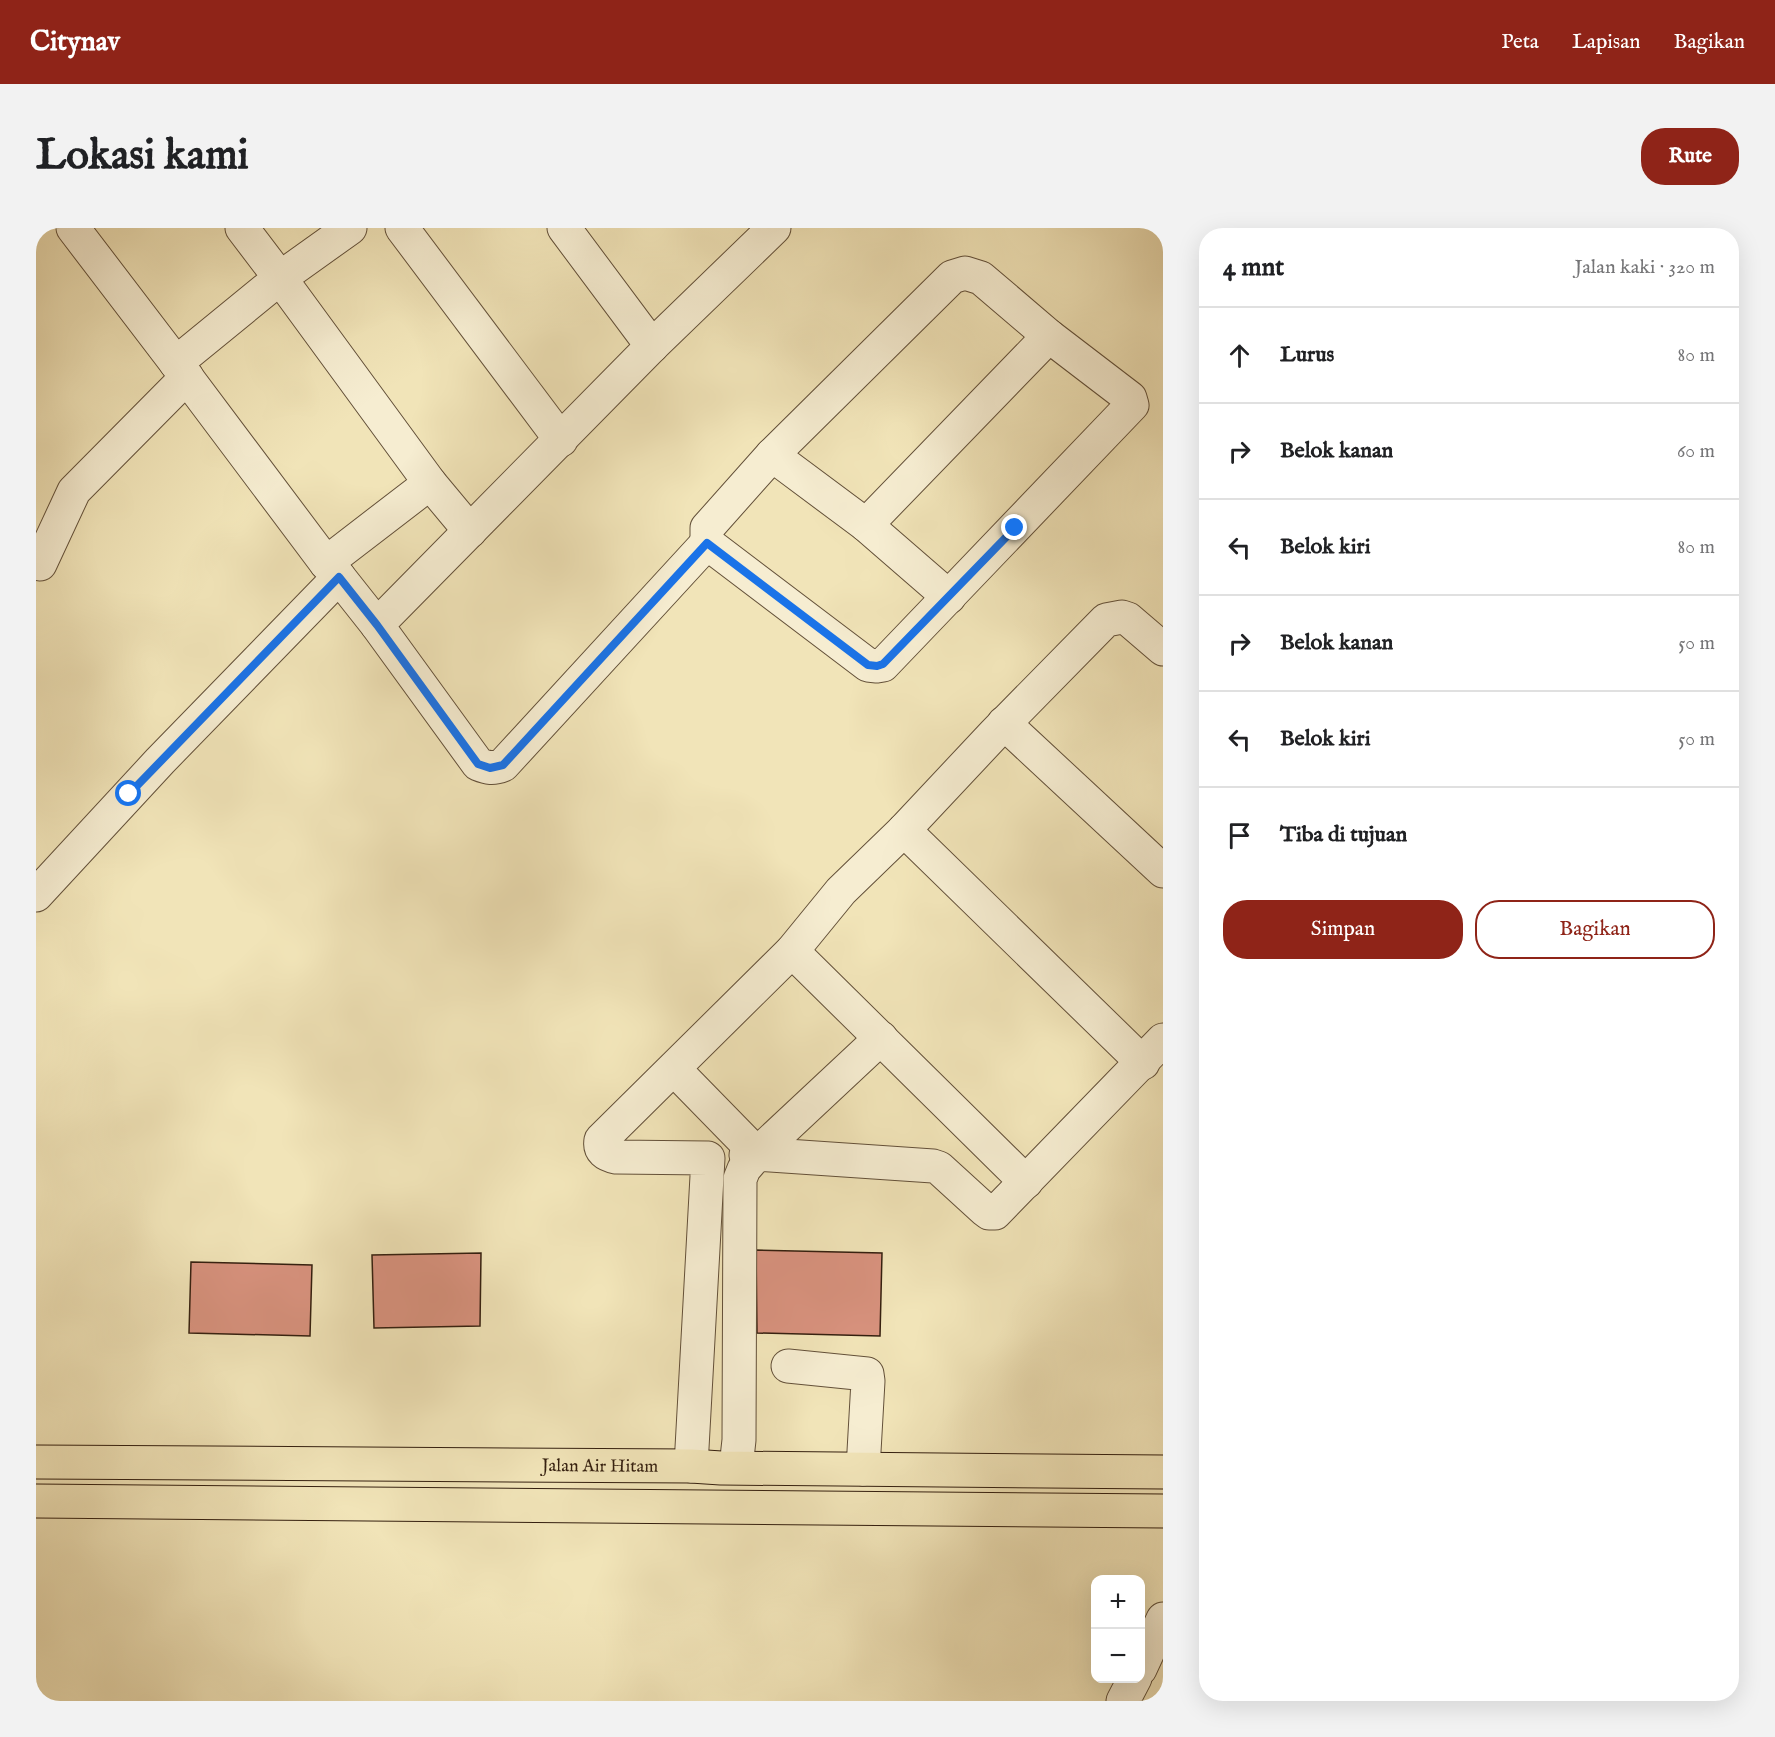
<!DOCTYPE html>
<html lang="id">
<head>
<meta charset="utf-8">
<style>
  body { margin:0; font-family:"IM FELL English",serif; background:#f2f2f2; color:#202124 }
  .controls { position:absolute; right:18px; bottom:18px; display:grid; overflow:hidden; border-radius:12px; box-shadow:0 6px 24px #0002 }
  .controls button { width:54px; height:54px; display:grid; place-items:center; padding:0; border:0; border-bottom:2px solid #e0e0e0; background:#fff; color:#202124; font:30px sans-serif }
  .stop { position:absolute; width:18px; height:18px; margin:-14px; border:4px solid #1a73e8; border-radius:50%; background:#fff }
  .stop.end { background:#1a73e8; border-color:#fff; box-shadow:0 2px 6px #0008 }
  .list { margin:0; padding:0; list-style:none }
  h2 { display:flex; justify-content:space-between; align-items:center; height:78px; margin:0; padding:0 24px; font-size:26px }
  h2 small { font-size:20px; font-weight:400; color:#757577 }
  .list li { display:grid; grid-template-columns:39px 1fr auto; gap:18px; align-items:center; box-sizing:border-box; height:96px; padding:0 24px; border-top:2px solid #e0e0e0 }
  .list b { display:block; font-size:22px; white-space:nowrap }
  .list em { font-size:20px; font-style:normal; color:#757577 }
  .actions { display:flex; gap:12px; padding:18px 24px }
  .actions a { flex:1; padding:14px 0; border:2px solid #8f2418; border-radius:24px; text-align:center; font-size:21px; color:#8f2418 }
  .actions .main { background:#8f2418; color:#fff }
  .icon { flex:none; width:33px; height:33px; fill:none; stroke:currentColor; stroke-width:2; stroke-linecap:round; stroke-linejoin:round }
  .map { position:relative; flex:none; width:1127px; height:1473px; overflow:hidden; border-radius:24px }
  header { display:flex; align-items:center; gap:36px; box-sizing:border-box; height:84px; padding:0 30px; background:#8f2418; color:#fff }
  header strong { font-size:28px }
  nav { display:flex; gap:33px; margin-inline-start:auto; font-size:21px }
  .intro { display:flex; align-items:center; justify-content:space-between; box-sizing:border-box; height:144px; padding:0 36px }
  h1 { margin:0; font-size:42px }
  .button { padding:15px 27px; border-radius:24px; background:#8f2418; color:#fff; font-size:21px; font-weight:700 }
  main { display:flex; gap:36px; padding:0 36px }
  aside { flex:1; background:#fff; border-radius:24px; box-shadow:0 6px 24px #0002 }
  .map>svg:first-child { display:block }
  .building { fill:#d8927e; stroke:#341f0f; stroke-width:1.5 }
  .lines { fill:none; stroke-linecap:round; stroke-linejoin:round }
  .minor-casing { stroke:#635039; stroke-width:35 }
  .highway-casing { stroke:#341f0f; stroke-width:35 }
  .minor { stroke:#f6edd1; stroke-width:33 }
  .highway { stroke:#f1e4b8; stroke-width:33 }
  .route { stroke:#1a73e8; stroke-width:8 }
  .labels { text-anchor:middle; stroke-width:6; stroke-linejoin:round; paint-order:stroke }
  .street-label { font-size:18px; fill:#341f0f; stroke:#f6edd1 }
</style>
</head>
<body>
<header>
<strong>Citynav</strong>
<nav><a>Peta</a><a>Lapisan</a><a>Bagikan</a></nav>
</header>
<div class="intro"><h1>Lokasi kami</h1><a class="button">Rute</a></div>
<main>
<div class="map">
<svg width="1127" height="1473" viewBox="0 0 1127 1473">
  <rect width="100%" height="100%" fill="#f1e4b8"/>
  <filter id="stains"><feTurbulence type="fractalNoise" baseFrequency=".00333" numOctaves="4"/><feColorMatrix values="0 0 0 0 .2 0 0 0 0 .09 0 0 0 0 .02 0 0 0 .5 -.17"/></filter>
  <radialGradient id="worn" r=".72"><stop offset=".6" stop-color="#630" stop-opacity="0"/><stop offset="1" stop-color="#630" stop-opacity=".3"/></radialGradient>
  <g class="building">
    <path d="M720 1022 846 1025 844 1108 721 1105Z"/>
    <path d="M445 1025 444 1098 338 1100 336 1027Z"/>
    <path d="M155 1034 276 1037 274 1108 153 1105Z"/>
  </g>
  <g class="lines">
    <g class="minor-casing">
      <g id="minor">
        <path d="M37 0 140 135"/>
        <path d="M206 0 244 50 140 135 290 335 303 349 341 397"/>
        <path d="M314 0 244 50 394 255 434 303"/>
        <path d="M366 0 525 212"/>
        <path d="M528 0 616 118"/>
        <path d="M929 45 945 50 1013 108 1094 170 1096 177 847 437 841 438 832 437 671 315V300L736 227 916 49Z"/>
        <path d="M736 227 830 297"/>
        <path d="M671 315 467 537C457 541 452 540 442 536L341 397 616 118 738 0"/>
        <path d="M290 335 394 255"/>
        <path d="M4 336 38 263 151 149"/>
        <path d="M913 369 830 297 1013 108"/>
        <path d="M968 495 1127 643"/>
        <path d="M868 602 1107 835"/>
        <path d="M0 667 124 533 303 349"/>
        <path d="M756 723 990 954"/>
        <path d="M638 841 721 926"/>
        <path d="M710 927 721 926 845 810"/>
        <path d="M752 1138 831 1146 832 1153 827 1241"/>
        <path d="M655 1238 672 930 580 929C570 927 563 923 565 912L756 723 805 663 868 602 959 505 1070 392 1086 389 1092 391 1127 421"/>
        <path d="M700 1239 703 1212 704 951 708 941 721 926 897 938 903 940 949 982 953 985H959L1127 812"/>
        <path d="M1104 1441 1127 1391"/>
        <path d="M1087 1473 1099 1450"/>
      </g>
    </g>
    <g class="highway-casing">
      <g id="highway">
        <path id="s1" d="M0 1234 655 1238 685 1240 1127 1244"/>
        <path d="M0 1273 1127 1283"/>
      </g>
    </g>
    <use href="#minor" class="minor"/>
    <use href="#highway" class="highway"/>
  </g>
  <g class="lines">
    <path class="route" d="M93 566 303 349 341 397 442 536 454 540 467 537 671 315 832 437 841 438 847 436 979 300"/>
  </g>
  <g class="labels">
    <g class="street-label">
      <text dy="6" stroke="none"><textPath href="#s1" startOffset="564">Jalan Air Hitam</textPath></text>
    </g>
  </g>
  <rect width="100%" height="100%" filter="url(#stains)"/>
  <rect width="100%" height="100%" fill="url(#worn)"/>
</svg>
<div class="controls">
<button>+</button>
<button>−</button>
</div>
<div class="stop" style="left:93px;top:566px"></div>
<div class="stop end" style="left:979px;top:300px"></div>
</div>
<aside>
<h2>4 mnt<small>Jalan kaki · 320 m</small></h2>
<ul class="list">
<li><svg class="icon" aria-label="ahead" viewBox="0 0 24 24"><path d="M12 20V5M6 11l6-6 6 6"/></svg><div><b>Lurus</b></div><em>80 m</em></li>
<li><svg class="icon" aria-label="right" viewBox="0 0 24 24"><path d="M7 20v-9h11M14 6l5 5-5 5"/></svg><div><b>Belok kanan</b></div><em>60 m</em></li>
<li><svg class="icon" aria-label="left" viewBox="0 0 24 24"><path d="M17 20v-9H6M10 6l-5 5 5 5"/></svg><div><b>Belok kiri</b></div><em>80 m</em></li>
<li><svg class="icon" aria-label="right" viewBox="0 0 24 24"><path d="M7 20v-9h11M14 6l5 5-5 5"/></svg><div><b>Belok kanan</b></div><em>50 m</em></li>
<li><svg class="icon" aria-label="left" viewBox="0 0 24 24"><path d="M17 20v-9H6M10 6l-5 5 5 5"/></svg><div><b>Belok kiri</b></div><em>50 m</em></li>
<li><svg class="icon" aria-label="arrive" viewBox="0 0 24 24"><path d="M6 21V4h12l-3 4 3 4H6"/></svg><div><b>Tiba di tujuan</b></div></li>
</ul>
<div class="actions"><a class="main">Simpan</a><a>Bagikan</a></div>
</aside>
</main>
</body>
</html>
